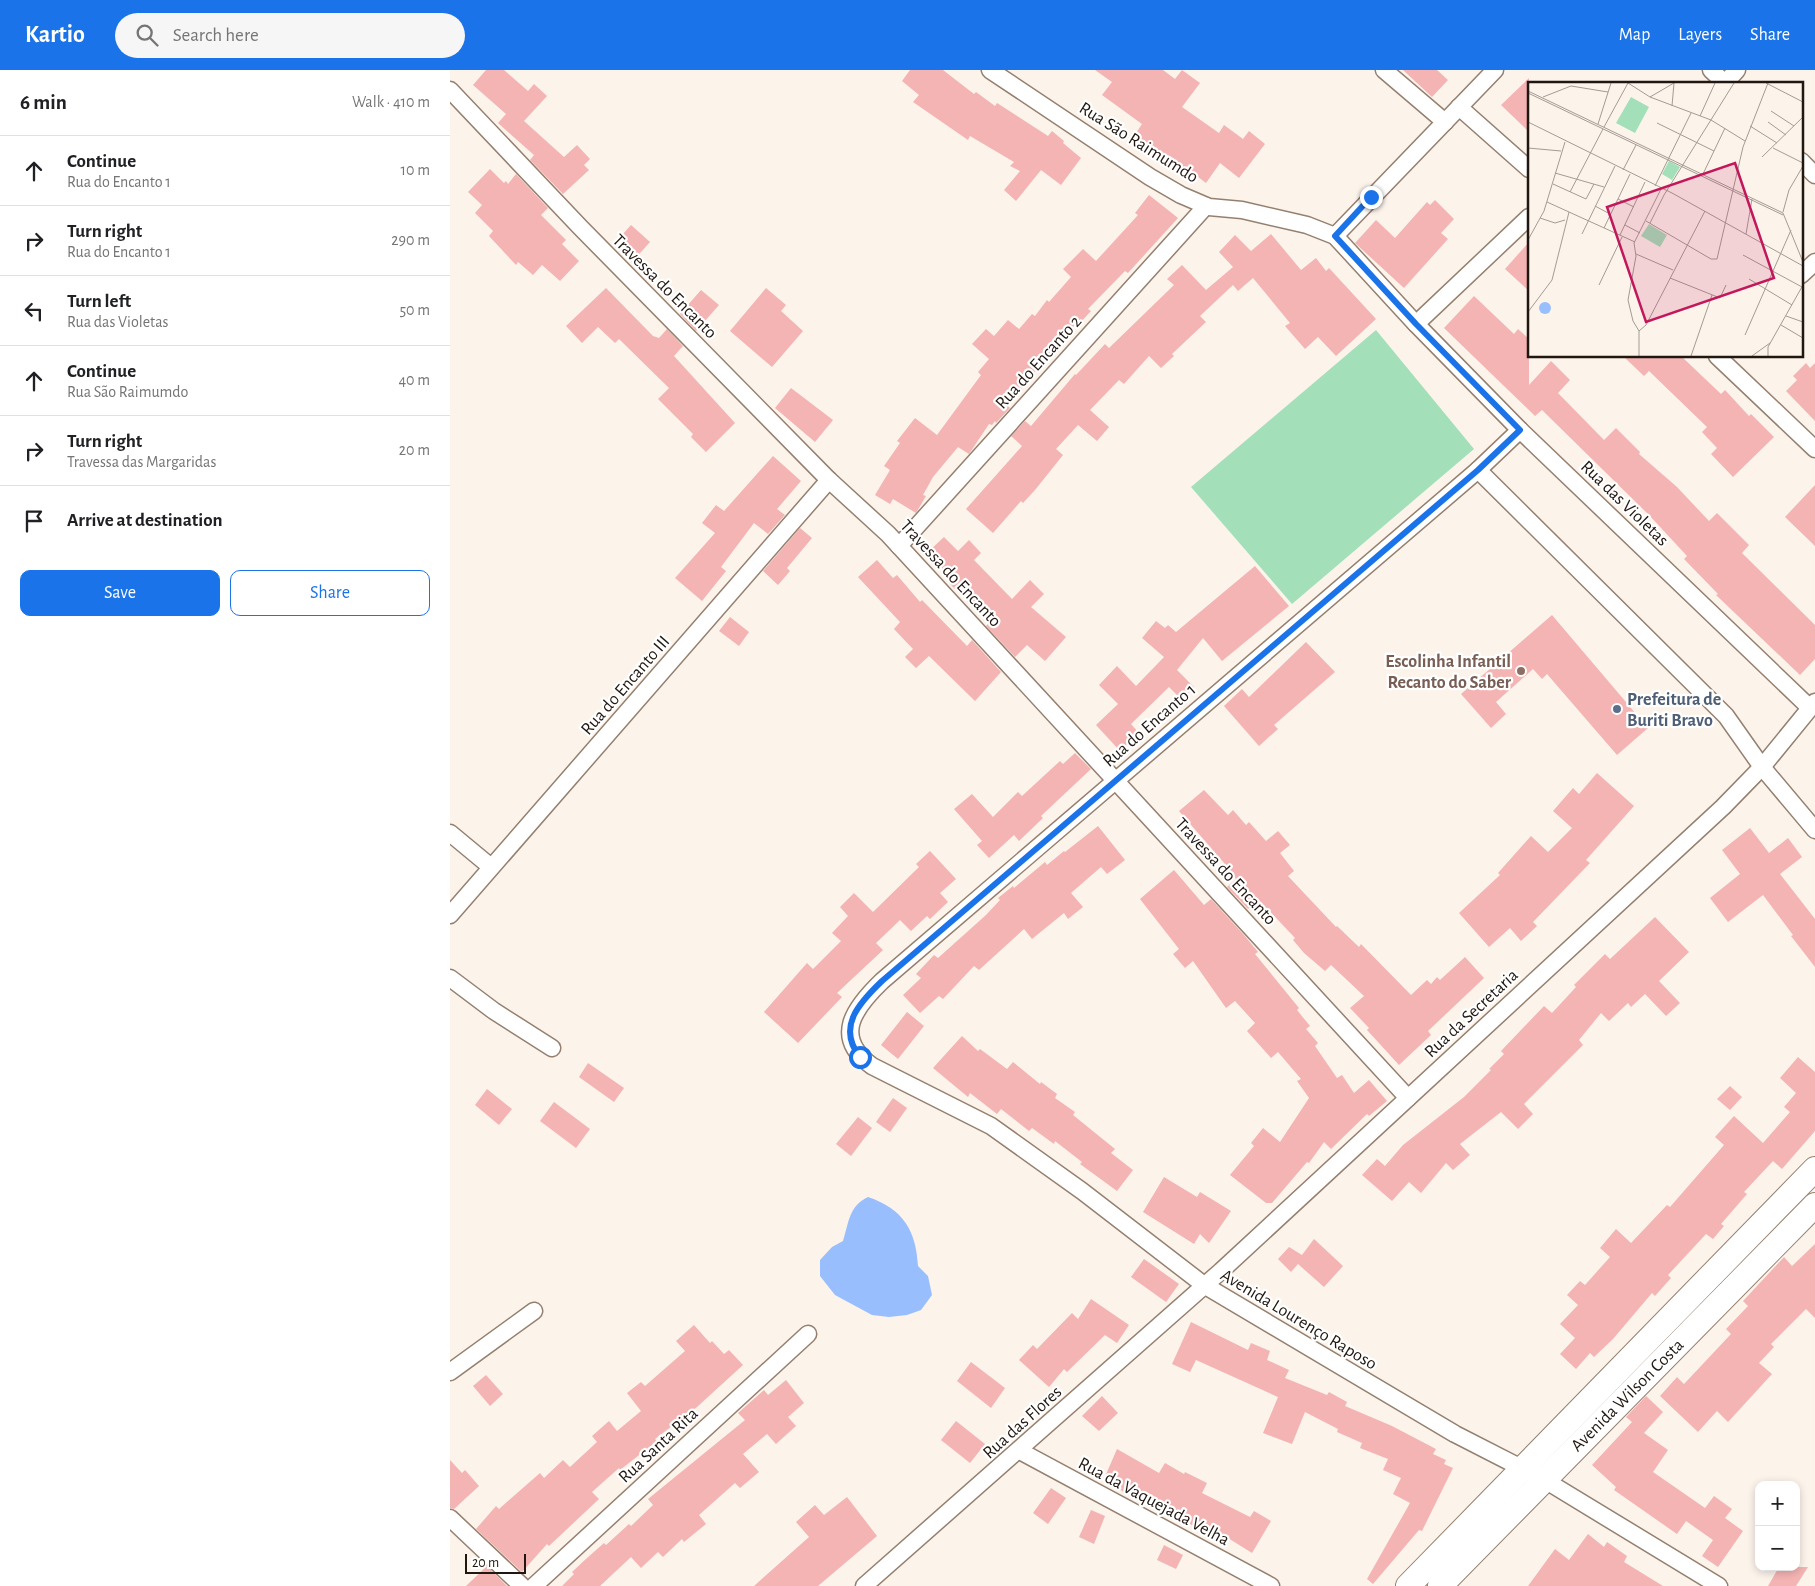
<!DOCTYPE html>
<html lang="en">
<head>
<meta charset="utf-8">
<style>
  body { margin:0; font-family:"Alegreya Sans",sans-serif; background:#f6f6f6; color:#202124 }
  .controls { position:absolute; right:15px; bottom:15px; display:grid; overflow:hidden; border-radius:10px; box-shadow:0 2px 8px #0003 }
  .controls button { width:45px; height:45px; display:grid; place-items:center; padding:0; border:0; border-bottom:1px solid #e0e0e0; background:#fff; color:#202124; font:25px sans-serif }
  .scale { position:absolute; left:15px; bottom:12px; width:61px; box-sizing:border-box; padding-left:5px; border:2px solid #201711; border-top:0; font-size:14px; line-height:18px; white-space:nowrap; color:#201711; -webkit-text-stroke:4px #fff; paint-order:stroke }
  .stop { position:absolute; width:15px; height:15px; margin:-11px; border:4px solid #1a73e8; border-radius:50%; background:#fff }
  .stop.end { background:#1a73e8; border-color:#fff; box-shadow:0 1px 5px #0008 }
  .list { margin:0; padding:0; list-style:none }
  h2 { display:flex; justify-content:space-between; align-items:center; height:65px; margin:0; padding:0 20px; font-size:21px }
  h2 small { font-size:16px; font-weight:400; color:#757577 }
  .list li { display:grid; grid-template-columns:32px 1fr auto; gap:15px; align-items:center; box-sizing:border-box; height:70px; padding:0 20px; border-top:1px solid #e0e0e0 }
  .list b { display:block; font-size:19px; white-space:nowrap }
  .list p { margin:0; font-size:16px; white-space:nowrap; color:#757577 }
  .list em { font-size:16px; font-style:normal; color:#757577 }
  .actions { display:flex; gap:10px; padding:15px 20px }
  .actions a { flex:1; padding:11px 0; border:1px solid #1a73e8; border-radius:10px; text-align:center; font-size:18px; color:#1a73e8 }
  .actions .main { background:#1a73e8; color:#fff }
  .icon { flex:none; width:28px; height:28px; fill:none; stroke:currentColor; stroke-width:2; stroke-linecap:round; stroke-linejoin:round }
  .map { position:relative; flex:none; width:1365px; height:1516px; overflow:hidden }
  header { display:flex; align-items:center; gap:30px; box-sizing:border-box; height:70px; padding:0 25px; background:#1a73e8; color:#fff }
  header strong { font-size:24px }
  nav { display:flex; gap:28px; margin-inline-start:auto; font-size:18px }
  .search { width:350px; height:45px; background:#f6f6f6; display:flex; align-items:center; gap:12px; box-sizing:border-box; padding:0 18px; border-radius:28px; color:#757577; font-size:19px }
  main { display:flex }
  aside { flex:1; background:#fff }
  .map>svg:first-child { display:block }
  .green { fill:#a3e0b9 }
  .water { fill:#99befe }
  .building { fill:#f4b4b3 }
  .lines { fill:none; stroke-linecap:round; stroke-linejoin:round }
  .street-casing { stroke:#95806f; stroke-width:19 }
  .secondary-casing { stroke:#95806f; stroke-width:26 }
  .street { stroke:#fff; stroke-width:16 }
  .secondary { stroke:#fff; stroke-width:24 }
  .route { stroke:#1a73e8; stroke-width:6 }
  .education-dot { fill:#8d6e63; stroke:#fff; stroke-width:2 }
  .service-dot { fill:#5c6f8a; stroke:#fff; stroke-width:2 }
  .labels { text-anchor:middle; stroke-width:4.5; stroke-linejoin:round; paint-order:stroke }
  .street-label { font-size:18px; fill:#201711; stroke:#fff }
  .education-label { font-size:18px; font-weight:bold; fill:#785e54; stroke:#fff; text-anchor:end }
  .service-label { font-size:18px; font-weight:bold; fill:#4e5e75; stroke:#fff; text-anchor:start }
  .inset-road { fill:none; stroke:#a49b94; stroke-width:1 }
  .view { fill:#c2185b; fill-opacity:0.15; stroke:#c2185b; stroke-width:2.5 }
  .inset-edge { fill:none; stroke:#201711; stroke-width:2.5 }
</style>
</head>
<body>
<header>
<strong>Kartio</strong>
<div class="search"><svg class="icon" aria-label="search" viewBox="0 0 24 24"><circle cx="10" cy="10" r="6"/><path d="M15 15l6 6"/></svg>Search here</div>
<nav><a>Map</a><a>Layers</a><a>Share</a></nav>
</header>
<main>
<aside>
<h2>6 min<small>Walk · 410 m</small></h2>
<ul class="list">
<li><svg class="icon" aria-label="ahead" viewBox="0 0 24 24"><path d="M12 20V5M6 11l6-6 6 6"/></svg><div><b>Continue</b><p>Rua do Encanto 1</p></div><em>10 m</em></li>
<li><svg class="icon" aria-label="right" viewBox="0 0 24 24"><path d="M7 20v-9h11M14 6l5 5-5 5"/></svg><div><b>Turn right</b><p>Rua do Encanto 1</p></div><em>290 m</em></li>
<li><svg class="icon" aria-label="left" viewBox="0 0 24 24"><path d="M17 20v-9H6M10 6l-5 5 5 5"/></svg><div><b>Turn left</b><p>Rua das Violetas</p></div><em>50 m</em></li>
<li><svg class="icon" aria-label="ahead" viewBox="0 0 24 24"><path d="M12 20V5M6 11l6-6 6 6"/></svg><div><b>Continue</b><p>Rua São Raimumdo</p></div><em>40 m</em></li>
<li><svg class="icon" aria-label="right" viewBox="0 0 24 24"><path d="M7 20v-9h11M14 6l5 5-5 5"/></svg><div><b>Turn right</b><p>Travessa das Margaridas</p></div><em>20 m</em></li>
<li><svg class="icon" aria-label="arrive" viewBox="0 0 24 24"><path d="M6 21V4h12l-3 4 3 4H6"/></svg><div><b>Arrive at destination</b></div></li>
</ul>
<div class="actions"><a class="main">Save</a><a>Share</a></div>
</aside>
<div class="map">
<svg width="1365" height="1516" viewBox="0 0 1365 1516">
  <rect width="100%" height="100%" fill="#fcf3eb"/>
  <path class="green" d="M926 260 1024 379 842 534 741 417Z"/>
  <path class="water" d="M418 1127C453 1139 466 1160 468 1196L478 1206 482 1225 471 1240 457 1245 439 1247 422 1245 385 1225 370 1206V1190L382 1177 393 1171C399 1152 399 1136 418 1127Z"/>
  <g class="building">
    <path d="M36 0H54L78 21 84 14 97 26 74 51 114 87 127 75 140 89 134 95 139 100 113 124 80 90 84 85 48 53 56 44 23 15Z"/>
    <path d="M460 0H493L524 24 526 22 545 36 547 33 598 66 602 61 614 71 613 73 631 88 611 115 591 100 566 131 554 120 570 101 560 96 564 92 520 66 518 70 463 32 469 25 452 11Z"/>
    <path d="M645 0H713L725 9 732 0 750 13 732 37 769 63 774 55 793 69 799 61 815 74 789 108 770 93 756 113 735 97 729 105 700 84 703 80 684 66 692 54 652 25 662 12Z"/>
    <path d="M953 0H987L998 10 982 27Z"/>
    <path d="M1079 8V62L1051 35Z"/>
    <path d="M40 99 54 113 56 111 58 114 66 104 98 138 91 145 116 170 112 174 129 191 110 211 92 195 83 205 68 192 66 195 39 166 43 161 25 143 32 135 18 122Z"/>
    <path d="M699 125 728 148 678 203 675 201 638 239 641 241 629 254 627 252 614 268 613 266 558 336 560 338 546 353 545 351 542 355 539 354 519 384 508 377 483 407 473 425 476 426 466 443 443 429 440 434 425 425 440 400 434 396 450 373 447 371 465 348 487 365 531 305 528 302 539 289 522 274 536 259 544 266 558 250 569 259 582 244 585 246 597 230 599 232 621 207 613 199 633 179 646 191 688 145 685 143Z"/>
    <path d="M985 130 1004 149 991 163 998 169 954 218 905 173 926 150 945 168 977 132 980 135Z"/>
    <path d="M181 155 200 172 182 192 163 175Z"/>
    <path d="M821 164 851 200 866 188 876 201 879 198 926 249 886 286 868 267 855 279 835 256 840 253 803 208 788 221 783 215 750 246 756 252 722 284 724 286 711 298 699 286 674 314 669 310 640 340 659 357 647 371 628 355 606 379 613 385 585 420 573 433 571 431 543 463 516 439 572 376 561 366 575 351 581 356 625 304 626 305 655 274 659 278 724 215 717 209 732 195 756 220 783 197 769 182 785 165 801 181Z"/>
    <path d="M1079 172V221L1055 199Z"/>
    <path d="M156 218 203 266 209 268 217 259 233 276 224 286 285 353 256 382 241 367 243 364 208 329 219 318 169 269 165 273 148 257 132 273 116 256Z"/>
    <path d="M316 218 336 235 331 241 353 261 322 297 280 261Z"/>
    <path d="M251 220 269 235 246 261 230 244Z"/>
    <path d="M1024 226 1064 264 1068 259 1079 269V315L1101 291 1120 310 1108 323 1154 370 1166 358 1190 382 1189 384 1227 417 1259 451 1267 443 1299 475 1292 483 1365 555V589L1350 605 1266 525 1268 524 1234 489 1237 486 1199 445 1092 340 1085 346 994 258Z"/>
    <path d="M1173 286H1231L1271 324 1275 320 1299 346 1301 344 1324 367 1283 407 1261 384 1267 378 1252 362 1257 357 1199 301 1194 306Z"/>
    <path d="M1356 293 1360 298 1365 293V351L1336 321 1347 310 1343 306Z"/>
    <path d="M341 318 383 350 365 372 325 338Z"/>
    <path d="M323 386 351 411 327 439 335 445 318 464 304 453 271 497 276 501 252 531 225 508 265 463 252 453 266 435 274 441Z"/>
    <path d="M1365 415V476L1335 447Z"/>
    <path d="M350 458 362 468 337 498 340 501 328 515 313 501Z"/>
    <path d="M494 467 508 481 519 470 531 483 524 490 562 529 580 510 594 524 581 537 616 567 595 591 577 575 565 587 536 556 539 553 499 513 502 511 478 482Z"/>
    <path d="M427 490 443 508 447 505 470 532 472 530 517 576 522 570 551 602 525 631 479 586 466 598 455 587 463 579 444 559 450 552 408 507Z"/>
    <path d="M805 496 839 536 772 591 753 568 727 600 744 617 732 630 719 617 681 654 689 663 670 681 646 655 668 634 649 615 667 596 686 616 714 587 692 568 706 551 715 558 718 555 726 562Z"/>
    <path d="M1102 545 1198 658 1167 685 1097 604 1092 609 1083 599 1046 632 1056 644 1041 658 1011 624Z"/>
    <path d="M280 547 299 562 289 576 269 561Z"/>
    <path d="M856 572 885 602 824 655 828 659 809 676 774 636 792 619 799 627Z"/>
    <path d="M625 683 641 699 591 746 593 748 569 771 564 765 539 788 527 775 532 771 504 739 522 724 543 747 568 722 572 726 610 691 613 694Z"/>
    <path d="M1147 703 1184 736 1136 790 1140 793 1083 852 1087 856 1071 871 1060 858 1039 877 1009 843 1050 805 1048 803 1081 766 1098 782 1122 758 1103 741 1123 718 1129 724Z"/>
    <path d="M754 720 778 745 783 740 796 755 799 752 816 771 828 761 840 775 830 783 844 801 838 806 886 857 887 856 909 877 911 874 961 925 977 910 981 914 987 907 990 910 1015 887 1034 908 978 961 981 965 949 995 917 960 919 958 900 938 914 926 881 895 875 901 854 883 843 870 845 868 809 830 798 839 777 817 786 809 781 801 729 741Z"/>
    <path d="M648 756 675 790 657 804 651 797 621 823 633 837 618 849 614 843 582 869 574 859 529 900 524 896 493 929 489 926 470 943 453 925 471 908 466 904 484 885 488 888 536 845 550 830 548 828 563 816 564 818 595 792 597 795 614 781 615 782Z"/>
    <path d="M1300 758 1319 783 1338 768 1352 787 1330 804 1365 849V897L1341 866 1343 865 1313 825 1278 852 1260 828 1290 804 1272 780Z"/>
    <path d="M480 781 506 809 490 823 498 832 480 849 477 846 461 861 450 850 426 873 433 880 387 923 392 927 348 973 314 942 357 893 363 899 391 871 382 863 398 846 390 837 404 823 423 842 469 797 466 794Z"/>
    <path d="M724 800 754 835 761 829 794 865 808 882 805 884 849 938 847 940 860 956 856 959 868 973 865 976 887 1008 892 1005 904 1023 919 1010 937 1031 919 1046 917 1044 881 1079 874 1072 859 1093 857 1092 822 1133H816L780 1105 804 1076 801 1073 813 1058 830 1072 859 1028 847 1011 851 1009 828 982 821 988 797 961 805 953 785 931 776 938 743 891 735 898 723 884 729 879 690 829Z"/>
    <path d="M1205 847 1239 882 1209 911 1230 933 1216 946 1195 924 1181 937 1178 933 1159 951 1151 943 1129 970 1133 975 1074 1034 1083 1044 1068 1059 1051 1042 1010 1074 1020 1085 1003 1100 996 1093 971 1123 959 1112 942 1131 912 1105 927 1089 935 1096 953 1075 1014 1027 1041 1000 1039 999 1054 984 1051 981 1094 936 1102 943 1126 917 1124 915 1155 884 1160 889Z"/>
    <path d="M457 942 474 956 448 989 431 975Z"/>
    <path d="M512 966 528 981 530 979 557 999 563 992 590 1014 591 1012 607 1024 605 1028 625 1042 623 1045 665 1079 661 1083 683 1100 667 1121 630 1094 632 1092 605 1071 604 1074 582 1058 579 1061 551 1039 547 1044 520 1023 518 1027 483 998Z"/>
    <path d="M1348 987 1365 1002V1061L1332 1099 1323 1091 1294 1122 1297 1124 1271 1154 1274 1156 1263 1169 1256 1164 1218 1205 1221 1208 1205 1226 1202 1223 1163 1269 1144 1287 1140 1283 1126 1299 1110 1284 1125 1268 1110 1254 1128 1235 1117 1225 1130 1211 1135 1215 1160 1187 1150 1178 1166 1159 1181 1173 1217 1135 1220 1137 1274 1075 1265 1067 1284 1046 1313 1073 1340 1042 1334 1037 1346 1023 1330 1008Z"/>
    <path d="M138 993 174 1018 164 1032 129 1007Z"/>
    <path d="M1280 1016 1292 1027 1280 1040 1267 1029Z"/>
    <path d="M37 1019 62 1039 49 1055 25 1035Z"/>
    <path d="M443 1028 457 1038 440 1062 426 1052Z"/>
    <path d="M104 1032 140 1059 126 1078 90 1051Z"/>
    <path d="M408 1047 422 1058 401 1086 386 1074Z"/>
    <path d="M714 1107 747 1127 750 1122 781 1141 759 1173 750 1164 744 1174 693 1142Z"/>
    <path d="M864 1169 893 1196 874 1217 848 1194 841 1202 828 1189 839 1177 852 1185Z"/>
    <path d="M1365 1174V1248L1356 1239 1321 1274 1324 1277 1309 1293 1322 1304 1278 1352 1267 1341 1248 1362 1210 1326 1227 1307 1234 1314 1281 1264 1276 1259 1298 1236 1293 1231 1334 1187 1342 1196Z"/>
    <path d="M694 1189 729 1214 716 1232 681 1207Z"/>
    <path d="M641 1229 679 1255 667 1273 655 1265 617 1302 614 1299 599 1317 569 1290 583 1275 587 1279 622 1243 628 1249Z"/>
    <path d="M741 1252 798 1280 801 1273 820 1281 817 1290 839 1300 835 1308 877 1325 879 1322 897 1332 895 1336 942 1356 986 1379 983 1384 996 1390 994 1394 1003 1398 972 1461 969 1460 923 1514 917 1509 960 1433 943 1424 951 1408 933 1400 938 1389 910 1378 912 1373 887 1362 888 1359 855 1342 842 1374 813 1363 828 1327 746 1290 740 1302 722 1294Z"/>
    <path d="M244 1255 260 1273 262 1271 274 1284 279 1280 293 1295 247 1337 205 1369 207 1371 170 1400 169 1398 142 1422 149 1429 99 1476 97 1474 72 1502 26 1459 46 1436 49 1439 90 1403 94 1408 113 1390 120 1397 147 1372 142 1366 159 1351 167 1361 191 1341 177 1323 191 1312 195 1316 235 1281 226 1271Z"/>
    <path d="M521 1292 555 1318 541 1338 507 1311Z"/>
    <path d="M36 1305 53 1324 40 1336 23 1316Z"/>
    <path d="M336 1310 354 1333 338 1347 346 1356 326 1374 317 1364 293 1384 309 1402 290 1418 285 1413 249 1445 256 1454 234 1472 232 1469 213 1487 208 1482 191 1498 181 1487 150 1516H112L124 1504 122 1502 137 1488 154 1473 156 1475 179 1454 181 1456 203 1435 198 1429 295 1350 288 1343 314 1320 318 1325Z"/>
    <path d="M652 1326 668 1343 649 1361 632 1346Z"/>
    <path d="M1196 1326 1213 1342 1194 1363 1218 1380 1203 1402 1255 1438 1264 1426 1282 1439 1275 1448 1293 1461 1268 1497 1252 1486 1263 1470 1236 1451 1227 1464 1164 1420 1166 1417 1142 1395 1182 1352 1176 1347Z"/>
    <path d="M506 1351 535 1374 520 1393 491 1370Z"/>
    <path d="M667 1379 709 1403 715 1393 734 1404 735 1402 757 1413 752 1423 800 1447 804 1441 821 1451 802 1483 762 1458 758 1465 693 1425 689 1431 660 1414 654 1409Z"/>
    <path d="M0 1390 12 1403 15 1400 29 1416 4 1439 0 1438Z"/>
    <path d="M601 1418 616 1428 598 1454 583 1443Z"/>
    <path d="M397 1427 427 1466 368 1516H304L359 1467 346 1452 365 1435 374 1445Z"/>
    <path d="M641 1440 655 1446 644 1474 629 1467Z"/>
    <path d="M1138 1464 1154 1477 1157 1472 1177 1486 1174 1492 1213 1516H1078L1105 1479 1119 1490Z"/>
    <path d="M714 1475 733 1485 726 1499 707 1490Z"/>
    <path d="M37 1496 57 1516H16Z"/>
    <path d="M1329 1497H1358L1346 1516H1318Z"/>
  </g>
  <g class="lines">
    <g class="street-casing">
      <g id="street">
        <path d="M540 0 700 107 731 125 759 137 792 140 857 155 885 166 966 254 1070 360 1359 637"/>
        <path d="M934 0 995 52"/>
        <path d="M1261 0 1276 14"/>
        <path d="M1275 13 1287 0"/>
        <path d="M0 20 130 157 379 410 438 464 958 1028"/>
        <path d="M1009 37 1079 99"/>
        <path d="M1351 91 1365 105"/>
        <path d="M885 166 1045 0"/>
        <path d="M1351 205 1365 192"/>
        <path d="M966 254 1079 147"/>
        <path d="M1267 286 1365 379"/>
        <path d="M1070 360 1028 400 432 911C404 938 382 967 422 996L541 1056 632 1121 754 1215 1005 1364 1093 1409 1269 1516"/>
        <path d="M1028 400 1276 646 1312 697 1365 760"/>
        <path d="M449 476 756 136"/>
        <path d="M0 763 41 797"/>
        <path d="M0 845 379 410"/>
        <path d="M0 908 44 941 102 978"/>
        <path d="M0 1302 84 1241"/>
        <path d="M570 1381 821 1516"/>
        <path d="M0 1448 72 1516"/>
        <path d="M84 1516 358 1264"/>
        <path d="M414 1516 771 1201 1273 737 1312 697 1365 632"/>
      </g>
    </g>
    <g class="secondary-casing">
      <g id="secondary">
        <path d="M958 1516 1365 1099"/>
        <path d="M990 1516 1365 1135"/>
      </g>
    </g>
    <use href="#street" class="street"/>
    <use href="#secondary" class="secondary"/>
  </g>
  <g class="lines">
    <path class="route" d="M410 987C386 957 410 932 432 911L1028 400 1070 360 966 254 885 166 921 127"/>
  </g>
  <circle class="education-dot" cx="1071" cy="601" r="5"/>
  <circle class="service-dot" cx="1167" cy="639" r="5"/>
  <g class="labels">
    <g class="street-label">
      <text transform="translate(689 72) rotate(32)" y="6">Rua São Raimumdo</text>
      <text transform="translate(215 216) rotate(45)" y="6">Travessa do Encanto</text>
      <text transform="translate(588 292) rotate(-48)" y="6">Rua do Encanto 2</text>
      <text transform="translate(1175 433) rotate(44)" y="6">Rua das Violetas</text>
      <text transform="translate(501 503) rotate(47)" y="6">Travessa do Encanto</text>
      <text transform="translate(175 615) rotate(-49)" y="6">Rua do Encanto III</text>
      <text transform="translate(699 655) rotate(-41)" y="6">Rua do Encanto 1</text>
      <text transform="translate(776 801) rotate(47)" y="6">Travessa do Encanto</text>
      <text transform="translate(1021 943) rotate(-43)" y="6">Rua da Secretaria</text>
      <text transform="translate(849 1249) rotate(31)" y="6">Avenida Lourenço Raposo</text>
      <text transform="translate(1177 1325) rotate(-45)" y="6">Avenida Wilson Costa</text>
      <text transform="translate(572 1352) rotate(-42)" y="6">Rua das Flores</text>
      <text transform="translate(208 1375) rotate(-43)" y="6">Rua Santa Rita</text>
      <text transform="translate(704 1431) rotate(28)" y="6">Rua da Vaquejada Velha</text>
    </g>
    <g class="education-label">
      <text x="1061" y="597">Escolinha Infantil<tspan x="1061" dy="21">Recanto do Saber</tspan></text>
    </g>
    <g class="service-label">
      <text x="1177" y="635">Prefeitura de<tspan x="1177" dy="21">Buriti Bravo</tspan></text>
    </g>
  </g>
  <g transform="translate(1078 12)">
    <rect width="275" height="275" fill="#fcf3eb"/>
    <path d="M103 15 121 25 107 51 88 41ZM141 79 152 85 144 98 134 92ZM121 142 139 153 132 165 113 154Z" fill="#a3e0b9"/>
    <path d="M11 226a6 6 0 1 1 12 0a6 6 0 1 1-12 0Z" fill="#99befe"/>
    <path class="inset-road" d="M100 1 122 15 183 38 217 59M238 1 275 20M0 9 255 131 275 180M0 11 255 133M15 15 43 4 80 10M122 15 146 1M144 24 146 1M243 29 266 44M172 34 187 1M0 40 144 111 275 184M240 40 258 53M129 41 186 69M70 42 83 1M222 44 249 61M76 45 100 1M0 66 33 69M245 66 275 81M234 75 275 35M95 88 108 63M27 91 76 105M175 92 197 46M25 102 58 117 66 102M127 104 163 31M42 110 75 47M90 117 106 125M19 120 107 160M67 124 82 132M255 130 261 108 275 84M12 136 27 141 37 138M118 139 183 177H189L215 65 240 1M122 141 136 113 206 1M97 143 112 151M76 146 102 92M54 152 87 84M218 152 224 117M92 153 117 100M0 158 16 129 37 60M108 172 145 188M215 173 274 205M142 196 192 216 198 203M221 197 264 223M71 203 94 155M0 230 24 198 41 130M258 234 275 240M253 243 275 256M111 249 105 239 100 218 108 174 106 161 133 107M111 249 118 243 177 129M111 249V274M217 253 263 148M163 274 184 213M224 274 242 261M240 274V265L275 203"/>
    <path class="view" d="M207 81 246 196 118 240 79 125Z"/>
    <rect width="275" height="275" class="inset-edge"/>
  </g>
</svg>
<div class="controls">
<button>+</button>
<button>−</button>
</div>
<div class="scale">20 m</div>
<div class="stop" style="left:410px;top:987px"></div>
<div class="stop end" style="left:921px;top:127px"></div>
</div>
</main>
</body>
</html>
